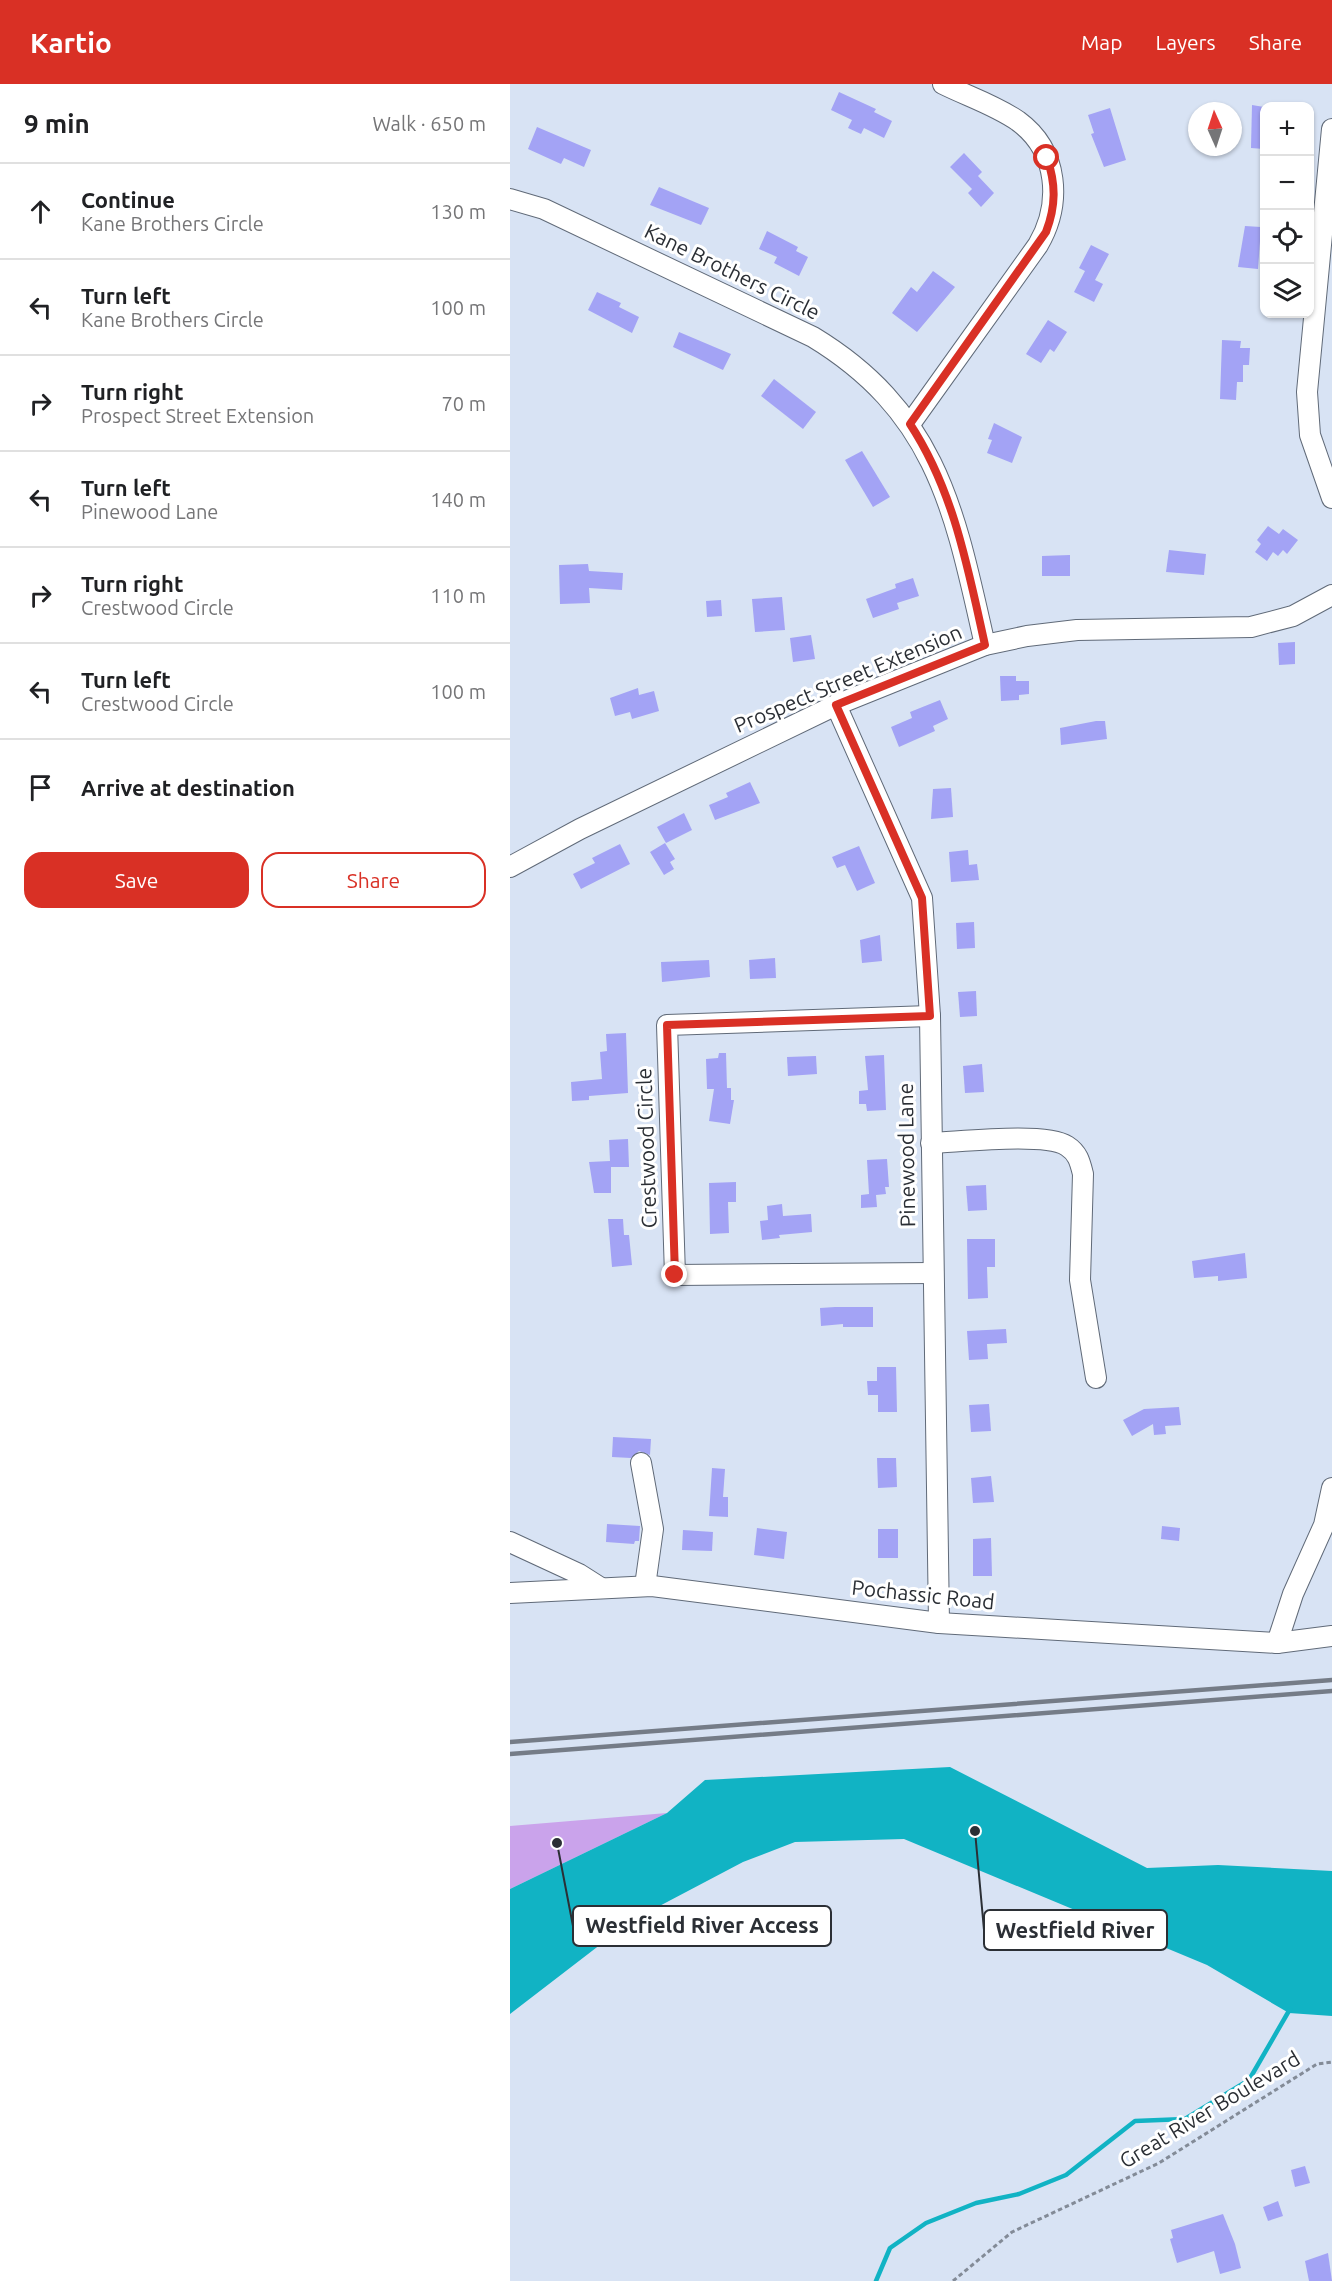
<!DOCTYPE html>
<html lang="en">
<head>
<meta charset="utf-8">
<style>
  body { margin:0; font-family:Ubuntu,sans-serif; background:#f6f6f6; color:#202124 }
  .controls { position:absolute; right:18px; top:18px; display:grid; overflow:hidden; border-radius:12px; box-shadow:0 2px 4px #0004 }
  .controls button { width:54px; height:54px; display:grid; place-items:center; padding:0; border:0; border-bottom:2px solid #e0e0e0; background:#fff; color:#202124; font:30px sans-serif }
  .compass { position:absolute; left:678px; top:18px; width:54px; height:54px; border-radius:50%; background:#fff; box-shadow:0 2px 4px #0004; rotate:357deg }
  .stop { position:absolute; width:18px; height:18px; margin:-14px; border:4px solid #d93025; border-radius:50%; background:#fff }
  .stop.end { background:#d93025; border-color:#fff; box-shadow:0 2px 6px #0008 }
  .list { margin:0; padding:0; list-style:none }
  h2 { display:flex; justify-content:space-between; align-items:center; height:78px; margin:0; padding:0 24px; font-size:26px }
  h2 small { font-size:20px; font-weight:400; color:#757577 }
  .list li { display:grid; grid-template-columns:39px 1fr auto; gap:18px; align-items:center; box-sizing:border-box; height:96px; padding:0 24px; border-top:2px solid #e0e0e0 }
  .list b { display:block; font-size:22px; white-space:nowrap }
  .list p { margin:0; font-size:20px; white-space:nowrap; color:#757577 }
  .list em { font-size:20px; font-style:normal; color:#757577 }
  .actions { display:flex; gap:12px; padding:18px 24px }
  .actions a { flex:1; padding:14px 0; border:2px solid #d93025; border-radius:18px; text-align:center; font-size:21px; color:#d93025 }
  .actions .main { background:#d93025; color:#fff }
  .icon { flex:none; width:33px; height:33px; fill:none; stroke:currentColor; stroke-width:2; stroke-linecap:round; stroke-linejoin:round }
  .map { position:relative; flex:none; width:822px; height:2197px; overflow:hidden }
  header { display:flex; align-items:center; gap:36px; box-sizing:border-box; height:84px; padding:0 30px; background:#d93025; color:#fff }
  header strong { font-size:28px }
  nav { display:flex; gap:33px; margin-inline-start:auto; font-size:21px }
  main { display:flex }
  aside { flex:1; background:#fff }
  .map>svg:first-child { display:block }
  .green { fill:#caa3eb }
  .water { fill:#11b3c4 }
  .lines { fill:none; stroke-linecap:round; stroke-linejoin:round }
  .stream { stroke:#11b3c4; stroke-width:4.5 }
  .building { fill:#a3a3f5 }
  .minor-casing { stroke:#606a78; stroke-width:22 }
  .path { stroke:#838b97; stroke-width:3; stroke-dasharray:4.5 3; stroke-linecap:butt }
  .minor { stroke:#fff; stroke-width:20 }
  .rail { stroke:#757c87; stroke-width:4.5 }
  .route { stroke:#d93025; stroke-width:8 }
  .labels { text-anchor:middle; stroke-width:6; stroke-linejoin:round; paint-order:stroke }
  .street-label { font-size:21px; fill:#2b2f35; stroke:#fff }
  .leader { fill:none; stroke:#2b2f35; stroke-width:2 }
  .callout-dot { fill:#2b2f35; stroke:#fff; stroke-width:2 }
  .callout { fill:#fff; stroke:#2b2f35; stroke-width:2 }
  .callout-label { font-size:22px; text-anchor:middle; font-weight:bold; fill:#2b2f35 }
</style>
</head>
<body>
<header>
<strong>Kartio</strong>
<nav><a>Map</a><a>Layers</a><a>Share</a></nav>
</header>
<main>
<aside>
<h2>9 min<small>Walk · 650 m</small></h2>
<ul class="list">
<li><svg class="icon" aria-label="ahead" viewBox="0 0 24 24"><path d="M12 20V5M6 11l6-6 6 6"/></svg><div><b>Continue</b><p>Kane Brothers Circle</p></div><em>130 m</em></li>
<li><svg class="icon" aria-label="left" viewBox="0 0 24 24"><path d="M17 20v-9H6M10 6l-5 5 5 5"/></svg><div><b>Turn left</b><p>Kane Brothers Circle</p></div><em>100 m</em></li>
<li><svg class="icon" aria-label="right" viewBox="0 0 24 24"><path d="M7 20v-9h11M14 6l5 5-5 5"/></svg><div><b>Turn right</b><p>Prospect Street Extension</p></div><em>70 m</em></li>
<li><svg class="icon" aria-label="left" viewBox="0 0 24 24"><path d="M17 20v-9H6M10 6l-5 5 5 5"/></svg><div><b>Turn left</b><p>Pinewood Lane</p></div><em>140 m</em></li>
<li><svg class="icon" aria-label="right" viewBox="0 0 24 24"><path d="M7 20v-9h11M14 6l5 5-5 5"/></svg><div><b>Turn right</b><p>Crestwood Circle</p></div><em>110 m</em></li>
<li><svg class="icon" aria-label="left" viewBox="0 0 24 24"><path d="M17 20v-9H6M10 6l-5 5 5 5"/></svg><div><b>Turn left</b><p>Crestwood Circle</p></div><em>100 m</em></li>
<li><svg class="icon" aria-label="arrive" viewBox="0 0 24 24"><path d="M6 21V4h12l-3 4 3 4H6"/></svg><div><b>Arrive at destination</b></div></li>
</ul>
<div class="actions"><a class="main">Save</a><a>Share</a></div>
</aside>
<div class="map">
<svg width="822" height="2197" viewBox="0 0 822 2197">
  <rect width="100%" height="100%" fill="#d8e3f4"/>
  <path class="green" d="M157 1729 0 1805V1742Z"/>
  <path class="water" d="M440 1683 637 1784 708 1781 822 1787V1932L779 1929 697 1881 394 1755 285 1758 233 1778 121 1837 0 1930V1805L157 1729 195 1696Z"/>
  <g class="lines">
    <path class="stream" d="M366 2197 380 2164 416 2139 466 2119 509 2110 556 2091 625 2037 675 2035 739 1996 780 1925"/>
  </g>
  <g class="building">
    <path d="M329 8 366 25 364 28 382 37 374 54 354 44 351 50 338 44 342 36 321 26Z"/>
    <path d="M742 21 754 23V65L741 64Z"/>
    <path d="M600 24 616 76 594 83 581 50 584 49 578 31Z"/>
    <path d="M27 43 81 66 74 83 54 74 51 80 18 65Z"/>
    <path d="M454 69 472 88 468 92 484 109 471 123 458 109 462 105 440 83Z"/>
    <path d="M149 103 199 124 191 141 140 121Z"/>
    <path d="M735 142 751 143 748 185 728 183Z"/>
    <path d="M257 147 288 163 286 167 298 173 289 192 264 179 267 173 249 165Z"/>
    <path d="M581 161 599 170 585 196 593 200 584 218 564 208 575 187 569 184Z"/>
    <path d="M423 187 445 203 407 248 382 229 401 203 407 208Z"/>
    <path d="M87 208 111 219 109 223 129 233 122 249 78 226Z"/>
    <path d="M538 236 557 248 544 268 540 265 531 279 516 270Z"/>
    <path d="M169 248 221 270 213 286 163 263Z"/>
    <path d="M712 256 731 257 730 264H740L739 281H733V298H727L726 316 710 315Z"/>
    <path d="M264 295 306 328 293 345 251 312Z"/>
    <path d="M484 339 512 353 502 379 477 369 482 356 478 355Z"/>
    <path d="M352 367 380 413 363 423 335 376Z"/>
    <path d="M758 442 769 450 773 445 788 456 777 470 773 466 768 472 763 468 757 477 745 468 751 460 747 456Z"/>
    <path d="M659 466 696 470 694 491 656 488Z"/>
    <path d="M560 471V492H532V472Z"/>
    <path d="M78 480 79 487 113 489 112 506 79 504 80 519 50 520 49 481Z"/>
    <path d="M403 494 409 512 387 519 389 525 363 534 356 515 386 504 385 500Z"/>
    <path d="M272 513 275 546 245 548 242 515Z"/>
    <path d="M211 516 212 532 197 533 196 517Z"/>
    <path d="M301 551 305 575 283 578 280 554Z"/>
    <path d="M785 558V580L769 581 768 559Z"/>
    <path d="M490 592H506V597H519V610L509 611V616L491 617Z"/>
    <path d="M128 604 129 611 144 607 149 627 122 635 120 628 105 632 100 614Z"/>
    <path d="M430 616 438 635 423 642 425 647 389 663 381 643 402 634 400 628Z"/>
    <path d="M586 637H595L597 655 551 661 550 644Z"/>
    <path d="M240 698 250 719 205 736 199 721 218 713 216 709Z"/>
    <path d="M441 704 443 733 421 735 423 705Z"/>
    <path d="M174 729 182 746 156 759 147 743Z"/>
    <path d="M155 759 165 775 160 778 164 785 154 791 140 768Z"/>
    <path d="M110 760 120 780 71 805 63 790 85 779 82 774Z"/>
    <path d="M349 762 365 799 347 807 335 781 327 784 322 773Z"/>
    <path d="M458 766 459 781 467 780 469 796 441 798 439 768Z"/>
    <path d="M464 838 465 864 447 865 446 839Z"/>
    <path d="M370 851 372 877 352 879 350 856Z"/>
    <path d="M265 874 266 894 240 895 239 876Z"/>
    <path d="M199 876 200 893 152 898 151 878Z"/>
    <path d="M466 907 467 932 450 933 448 908Z"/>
    <path d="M116 949 118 1009 79 1012V1016L62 1017 61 998 92 995 90 968 97 967 96 950Z"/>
    <path d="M209 969H216L217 1004H221V1016H224L220 1040 199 1037 204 1005H197L196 975 208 974Z"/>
    <path d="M374 971 376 1026 357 1027 356 1020H349V1007L358 1006 355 972Z"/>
    <path d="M306 972 307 990 278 992 277 973Z"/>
    <path d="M472 980 474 1008 455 1009 453 982Z"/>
    <path d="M118 1055 119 1083H101V1109H84L79 1078 100 1077 99 1056Z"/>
    <path d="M377 1075 379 1103H375L376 1110 366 1111 367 1123 351 1124V1111L359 1110 357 1076Z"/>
    <path d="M226 1098V1118H218L219 1149 200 1150 199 1099Z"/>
    <path d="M476 1101 477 1126 458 1127 456 1102Z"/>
    <path d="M272 1120 273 1132 301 1130 302 1148 269 1151 270 1154 252 1156 250 1137 258 1136 257 1122Z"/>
    <path d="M98 1135H113L114 1151H119L122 1181 102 1183Z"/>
    <path d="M457 1155H485V1183H477L478 1214 458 1215Z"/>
    <path d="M735 1169 737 1194 708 1197V1192L684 1194 682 1177Z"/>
    <path d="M325 1223H363V1243H333V1240L311 1242 310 1224Z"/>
    <path d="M496 1245 497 1259 477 1260 478 1275 459 1276 457 1247Z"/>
    <path d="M367 1283H386L387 1328H368V1311H358L357 1297H367Z"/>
    <path d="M479 1320 481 1347 461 1348 459 1321Z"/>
    <path d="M669 1323 671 1341 655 1342 656 1350 644 1351 643 1340 622 1352 613 1336 634 1325Z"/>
    <path d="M103 1353 141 1355 140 1371 129 1367 121 1374 102 1373Z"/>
    <path d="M367 1374H386L387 1403 368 1404Z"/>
    <path d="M202 1384 215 1385 213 1413H218V1433L199 1432Z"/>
    <path d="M481 1392 484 1418 463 1419 461 1394Z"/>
    <path d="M97 1440 130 1442 129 1457H125L124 1460 96 1458Z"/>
    <path d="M652 1442 670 1444 669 1457 651 1455Z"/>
    <path d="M247 1444 277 1448 274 1475 244 1471Z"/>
    <rect x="368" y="1445" width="20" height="29"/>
    <path d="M173 1446 203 1448 202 1467 172 1466Z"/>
    <path d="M481 1454 482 1492H463V1455Z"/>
    <path d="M795 2082 800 2099 785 2103 781 2086Z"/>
    <path d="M768 2117 773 2132 758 2137 753 2123Z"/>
    <path d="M713 2130 725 2160 731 2184 710 2190 704 2167 667 2179 660 2155 663 2154 661 2146Z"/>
    <path d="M818 2169 822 2197H799L795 2177Z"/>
  </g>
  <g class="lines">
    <g class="minor-casing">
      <g id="minor">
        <path d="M822 45 797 308 800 351 822 414"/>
        <path d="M0 115 34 125 303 253C428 329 445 429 475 561"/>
        <path d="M400 340 528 161C552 120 549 67 508 37 485 21 457 12 433 0"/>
        <path d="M326 621 412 814 420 932 429 1539"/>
        <path d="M0 783 70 745 326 621 475 561 517 552 567 546 741 543 783 532 822 511"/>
        <path d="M420 932 157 941 165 1191 423 1189"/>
        <path d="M421 1059C450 1058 535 1048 557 1062 568 1069 570 1078 573 1090L570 1196 586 1294"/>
        <path d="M131 1379 143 1445 135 1502"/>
        <path d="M0 1458 69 1490 91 1504"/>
        <path d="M0 1509 142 1502 429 1539 767 1559 822 1552"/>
        <path d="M767 1559 783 1510 814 1441 822 1404"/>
      </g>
    </g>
    <path class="path" d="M443 2197 502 2148 649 2079 807 1980 822 1978"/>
    <use href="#minor" class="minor"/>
    <g class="rail">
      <path d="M0 1658 822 1596"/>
      <path d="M0 1670 822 1607"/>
    </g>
  </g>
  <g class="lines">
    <path class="route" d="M165 1191 157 941 420 932 412 814 326 621 475 561C458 485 444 407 400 340L536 148C546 122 546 100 537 74"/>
  </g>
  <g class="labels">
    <g class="street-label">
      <text transform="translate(222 188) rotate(26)" y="7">Kane Brothers Circle</text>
      <text transform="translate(338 595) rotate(-23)" y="7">Prospect Street Extension</text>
      <text transform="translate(137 1064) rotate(-92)" y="7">Crestwood Circle</text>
      <text transform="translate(397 1071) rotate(-91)" y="7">Pinewood Lane</text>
      <text transform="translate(413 1511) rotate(6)" y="7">Pochassic Road</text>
      <text transform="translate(700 2026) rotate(-31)" y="7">Great River Boulevard</text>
    </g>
  </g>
  <path class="leader" d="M47 1759L63 1842M465 1747L474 1846"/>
  <g class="callout-dot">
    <circle cx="47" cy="1759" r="6"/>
    <circle cx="465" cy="1747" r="6"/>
  </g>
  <g class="callout">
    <rect x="63" y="1822" width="258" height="40" rx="6"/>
    <rect x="474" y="1826" width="183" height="40" rx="6"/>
  </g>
  <g class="callout-label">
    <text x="192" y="1849">Westfield River Access</text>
    <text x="565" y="1854">Westfield River</text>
  </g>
</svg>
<div class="controls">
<button>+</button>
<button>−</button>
<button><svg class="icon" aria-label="locate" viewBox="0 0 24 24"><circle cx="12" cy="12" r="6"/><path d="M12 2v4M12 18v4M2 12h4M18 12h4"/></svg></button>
<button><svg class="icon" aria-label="layers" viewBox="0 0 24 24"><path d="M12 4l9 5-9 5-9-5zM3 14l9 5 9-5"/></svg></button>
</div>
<svg class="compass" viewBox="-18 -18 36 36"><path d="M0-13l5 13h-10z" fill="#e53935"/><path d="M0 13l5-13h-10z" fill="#757577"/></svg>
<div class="stop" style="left:537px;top:74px"></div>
<div class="stop end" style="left:165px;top:1191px"></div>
</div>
</main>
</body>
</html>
